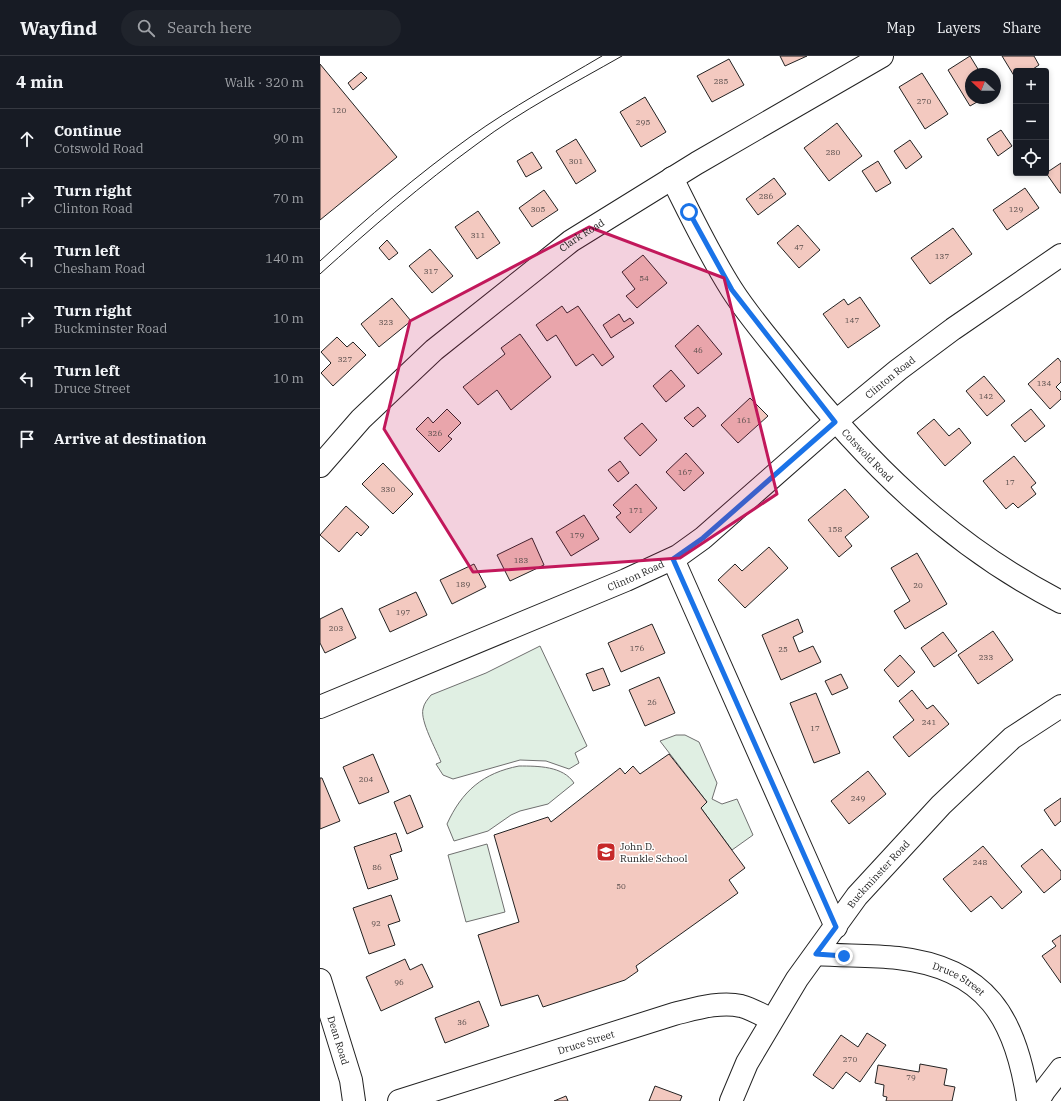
<!DOCTYPE html>
<html lang="en">
<head>
<meta charset="utf-8">
<style>
  body { margin:0; font-family:"IBM Plex Serif",serif; background:#20242c; color:#f1f3f6 }
  .controls { position:absolute; right:12px; top:12px; display:grid; overflow:hidden; border-radius:4px; box-shadow:0 2px 6px #0003 }
  .controls button { width:36px; height:36px; display:grid; place-items:center; padding:0; border:0; border-bottom:1px solid #363941; background:#171b24; color:#f1f3f6; font:20px sans-serif }
  .compass { position:absolute; left:645px; top:12px; width:36px; height:36px; border-radius:50%; background:#171b24; box-shadow:0 2px 6px #0003; rotate:292deg }
  .stop { position:absolute; width:12px; height:12px; margin:-9px; border:3px solid #1a73e8; border-radius:50%; background:#fff }
  .stop.end { background:#1a73e8; border-color:#fff; box-shadow:0 1px 4px #0008 }
  .list { margin:0; padding:0; list-style:none }
  h2 { display:flex; justify-content:space-between; align-items:center; height:52px; margin:0; padding:0 16px; font-size:17px }
  h2 small { font-size:13px; font-weight:400; color:#9ea1a6 }
  .list li { display:grid; grid-template-columns:26px 1fr auto; gap:12px; align-items:center; box-sizing:border-box; height:60px; padding:0 16px; border-top:1px solid #363941 }
  .list b { display:block; font-size:15px; white-space:nowrap }
  .list p { margin:0; font-size:13px; white-space:nowrap; color:#9ea1a6 }
  .list em { font-size:13px; font-style:normal; color:#9ea1a6 }
  .icon { flex:none; width:22px; height:22px; fill:none; stroke:currentColor; stroke-width:2; stroke-linecap:round; stroke-linejoin:round }
  .map { position:relative; flex:none; width:741px; height:1045px; overflow:hidden }
  header { display:flex; align-items:center; gap:24px; box-sizing:border-box; height:56px; padding:0 20px; background:#171b24; border-bottom:1px solid #363941 }
  header strong { font-size:19px }
  nav { display:flex; gap:22px; margin-inline-start:auto; font-size:14px }
  .search { width:280px; height:36px; background:#20242c; display:flex; align-items:center; gap:10px; box-sizing:border-box; padding:0 14px; border-radius:22px; color:#9ea1a6; font-size:15px }
  main { display:flex }
  aside { flex:1; background:#171b24 }
  .map>svg:first-child { display:block }
  .green { fill:#e0efe3; stroke:#6f6f6f }
  .building { fill:#f3c9c0; stroke:#222 }
  .lines { fill:none; stroke-linecap:round; stroke-linejoin:round }
  .minor-casing { stroke:#222; stroke-width:24 }
  .minor { stroke:#fff; stroke-width:22 }
  .tram { stroke:#222; stroke-width:1 }
  .route { stroke:#1a73e8; stroke-width:5 }
  .marked { fill:#c2185b; fill-opacity:0.2; stroke:#c2185b; stroke-width:3; stroke-linejoin:round }
  .labels { text-anchor:middle; stroke-width:3; stroke-linejoin:round; paint-order:stroke }
  .number-label { font-size:8px; fill:#564c4a }
  .street-label { font-size:10px; fill:#222; stroke:#fff }
  .poi-label { font-size:10px; fill:#222; stroke:#fff; text-anchor:start }
</style>
</head>
<body>
<header>
<strong>Wayfind</strong>
<div class="search"><svg class="icon" aria-label="search" viewBox="0 0 24 24"><circle cx="10" cy="10" r="6"/><path d="M15 15l6 6"/></svg>Search here</div>
<nav><a>Map</a><a>Layers</a><a>Share</a></nav>
</header>
<main>
<aside>
<h2>4 min<small>Walk · 320 m</small></h2>
<ul class="list">
<li><svg class="icon" aria-label="ahead" viewBox="0 0 24 24"><path d="M12 20V5M6 11l6-6 6 6"/></svg><div><b>Continue</b><p>Cotswold Road</p></div><em>90 m</em></li>
<li><svg class="icon" aria-label="right" viewBox="0 0 24 24"><path d="M7 20v-9h11M14 6l5 5-5 5"/></svg><div><b>Turn right</b><p>Clinton Road</p></div><em>70 m</em></li>
<li><svg class="icon" aria-label="left" viewBox="0 0 24 24"><path d="M17 20v-9H6M10 6l-5 5 5 5"/></svg><div><b>Turn left</b><p>Chesham Road</p></div><em>140 m</em></li>
<li><svg class="icon" aria-label="right" viewBox="0 0 24 24"><path d="M7 20v-9h11M14 6l5 5-5 5"/></svg><div><b>Turn right</b><p>Buckminster Road</p></div><em>10 m</em></li>
<li><svg class="icon" aria-label="left" viewBox="0 0 24 24"><path d="M17 20v-9H6M10 6l-5 5 5 5"/></svg><div><b>Turn left</b><p>Druce Street</p></div><em>10 m</em></li>
<li><svg class="icon" aria-label="arrive" viewBox="0 0 24 24"><path d="M6 21V4h12l-3 4 3 4H6"/></svg><div><b>Arrive at destination</b></div></li>
</ul>
</aside>
<div class="map">
<svg width="741" height="1045" viewBox="0 0 741 1045">
  <rect width="100%" height="100%" fill="#fff"/>
  <g class="green">
    <path d="M220 590 267 690 255 697 259 707 249 713 226 705 200 704 133 723 123 719 116 708 121 706C116 693 100 665 103 653 104 647 108 643 111 639L166 617Z"/>
    <path d="M356 679H365L379 686 397 727 392 743 402 748 417 743 433 779 412 794 381 752 387 746 340 685Z"/>
    <path d="M199 710C218 710 243 710 254 727L228 748 200 755 191 759 168 775 134 785 127 768C142 735 163 717 199 710Z"/>
    <path d="M167 788 185 856 146 866 128 799Z"/>
  </g>
  <g class="building">
    <path d="M460 0H487L465 10Z"/>
    <path d="M650 0 661 18H651V42H664L650 50 628 14Z"/>
    <path d="M682 0H714L719 9 710 15H696V23Z"/>
    <path d="M409 3 424 29 392 46 377 20Z"/>
    <path d="M0 8 77 101 0 164Z"/>
    <path d="M41 16 47 22 33 34 28 27Z"/>
    <path d="M602 17 628 58 605 73 579 31Z"/>
    <path d="M325 41 346 76 321 91 300 56Z"/>
    <path d="M517 67 542 100 509 125 484 92Z"/>
    <path d="M681 74 692 90 678 100 667 83Z"/>
    <path d="M256 83 276 115 256 128 236 95Z"/>
    <path d="M590 84 602 101 586 113 574 95Z"/>
    <path d="M212 96 222 112 206 121 197 105Z"/>
    <path d="M558 105 571 127 556 136 542 115Z"/>
    <path d="M741 107V137H740L726 117Z"/>
    <path d="M454 122 466 138 438 159 426 143Z"/>
    <path d="M705 132 719 152 687 174 673 154Z"/>
    <path d="M224 134 238 154 212 171 199 152Z"/>
    <path d="M158 155 180 187 157 203 135 171Z"/>
    <path d="M478 169 500 194 479 212 457 187Z"/>
    <path d="M633 172 652 198 610 228 591 202Z"/>
    <path d="M67 184 78 197 69 204 59 192Z"/>
    <path d="M110 193 133 220 112 237 89 210Z"/>
    <path d="M323 199 347 227 317 252 306 240 315 233 302 216Z"/>
    <path d="M540 241 560 270 528 292 503 258 524 243 528 249Z"/>
    <path d="M72 242 91 265 59 291 41 268Z"/>
    <path d="M242 250 247 257 258 250 294 301 282 310 273 298 256 310 236 279 227 285 216 269Z"/>
    <path d="M299 258 304 266 310 262 314 267 291 282 283 269Z"/>
    <path d="M378 269 402 298 378 318 355 290Z"/>
    <path d="M200 278 231 321 191 354 177 334 158 349 143 331 185 298 181 292Z"/>
    <path d="M17 281 27 291 33 286 46 299 13 330 1 317 11 307 1 296Z"/>
    <path d="M738 302 741 306V326L736 331 741 336V343L730 353 708 328Z"/>
    <path d="M351 314 365 330 346 346 333 330Z"/>
    <path d="M664 320 685 345 667 360 646 335Z"/>
    <path d="M430 342 448 360 418 387 401 369Z"/>
    <path d="M378 351 386 360 373 371 364 362Z"/>
    <path d="M127 353 141 367 128 380 132 383 119 396 96 373 108 361 113 367Z"/>
    <path d="M711 353 725 370 705 386 691 369Z"/>
    <path d="M614 363 629 380 639 372 651 387 625 410 597 377Z"/>
    <path d="M322 367 337 384 320 400 304 382Z"/>
    <path d="M366 397 384 417 364 435 346 416Z"/>
    <path d="M694 400 716 427 711 431 716 438 698 452 693 447 686 453 663 425Z"/>
    <path d="M300 405 309 417 298 426 288 414Z"/>
    <path d="M63 407 93 438 73 458 42 428Z"/>
    <path d="M316 428 337 452 310 477 296 461 301 457 293 449Z"/>
    <path d="M525 433 549 461 525 481 532 490 519 501 488 464Z"/>
    <path d="M26 450 49 471 41 480 37 476 19 496 0 479Z"/>
    <path d="M264 459 279 483 251 500 236 476Z"/>
    <path d="M212 482 224 509 190 525 177 499Z"/>
    <path d="M449 491 468 512 425 552 398 524 415 508 422 515Z"/>
    <path d="M597 497 627 548 585 573 574 555 590 545 571 512Z"/>
    <path d="M154 508 166 531 132 548 120 524Z"/>
    <path d="M96 536 107 559 70 576 59 553Z"/>
    <path d="M22 552 36 582 5 597 0 587V563Z"/>
    <path d="M478 563 483 576 473 581 479 596 493 590 501 606 461 624 442 579Z"/>
    <path d="M332 568 345 597 301 616 288 587Z"/>
    <path d="M673 575 693 604 658 628 638 599Z"/>
    <path d="M623 576 637 595 614 611 601 592Z"/>
    <path d="M580 599 595 616 578 631 564 614Z"/>
    <path d="M283 612 290 629 273 635 266 618Z"/>
    <path d="M521 618 528 632 512 639 505 625Z"/>
    <path d="M339 621 355 657 325 670 309 634Z"/>
    <path d="M592 634 607 653 613 649 629 668 589 701 573 681 594 664 579 645Z"/>
    <path d="M496 637 520 697 494 707 470 647Z"/>
    <path d="M53 698 69 736 39 748 23 711Z"/>
    <path d="M349 698 387 746 381 752 425 812 409 824 418 837 316 910 318 915 305 924 223 951 218 939 181 950 158 879 199 866 174 779 228 761 231 766 300 712 305 718 313 710 320 718Z"/>
    <path d="M548 715 566 738 529 768 511 745Z"/>
    <path d="M0 722H2L20 765 0 773Z"/>
    <path d="M90 739 103 771 87 778 74 746Z"/>
    <path d="M741 742V765L735 770 724 754Z"/>
    <path d="M76 777 82 795 70 799 78 823 48 833 34 791Z"/>
    <path d="M663 790 702 836 682 853 671 840 651 856 623 823Z"/>
    <path d="M722 793 741 815V823L724 837 701 810Z"/>
    <path d="M71 839 80 865 68 869 75 889 49 898 33 852Z"/>
    <path d="M741 879V927L722 900 736 890 732 885Z"/>
    <path d="M85 903 90 914 102 908 113 931 61 955 46 921Z"/>
    <path d="M159 945 169 970 125 987 115 962Z"/>
    <path d="M547 977 566 989 540 1026 526 1016 513 1033 493 1019 521 979 538 991Z"/>
    <path d="M600 1008 627 1013 624 1029 635 1031 632 1045H566L567 1041 563 1040 564 1029 555 1027 558 1009 599 1016Z"/>
    <path d="M335 1030 362 1040 360 1045H329Z"/>
    <path d="M246 1040 248 1045H234Z"/>
  </g>
  <g class="lines">
    <g class="minor-casing">
      <g id="minor">
        <path id="s1" d="M352 122C371 160 389 198 412 234 428 259 448 282 467 306 544 404 629 489 741 546"/>
        <path id="s2" d="M0 410 41 363 114 294 251 185 377 107 562 0"/>
        <path d="M353 503 516 871"/>
        <path id="s3" d="M0 651 306 524 358 500 383 482 515 366 578 314 633 273 741 199"/>
        <path id="s4" d="M496 898C523 900 551 899 578 902 666 912 696 962 708 1045"/>
        <path id="s5" d="M0 924 31 1024 34 1045"/>
        <path id="s6" d="M79 1045 354 958C375 953 400 945 421 950 432 953 442 959 452 964"/>
        <path id="s7" d="M411 1045 427 1007 477 923 537 840 621 749 692 682 741 650"/>
        <path d="M718 1045 724 1035 741 1013"/>
      </g>
    </g>
    <use href="#minor" class="minor"/>
    <g class="tram">
      <path d="M0 205C48 161 97 119 150 81 192 51 238 26 282 0"/>
      <path d="M0 218C50 173 102 128 157 88 202 54 253 28 302 0"/>
    </g>
  </g>
  <g class="lines">
    <path class="route" d="M369 156 412 234 515 366 383 482 353 503 516 871 496 898 524 900"/>
  </g>
  <path class="marked" d="M269 171 404 222 457 438 360 502 153 516 64 373 90 265Z"/>
  <defs>
    <g id="school-square" transform="scale(1)"><rect x="-9" y="-9" width="18" height="18" rx="4" fill="#c62828" stroke="#fff"/><path d="M0-5L7-2L0 1L-7-2ZM-4 1L0 2.5L4 1V4Q0 6-4 4Z" fill="#fff"/></g>
  </defs>
  <g fill-rule="evenodd">
    <use href="#school-square" x="286" y="796"/>
  </g>
  <g class="labels">
    <g class="number-label">
      <text x="401" y="28">285</text>
      <text x="604" y="48">270</text>
      <text x="19" y="57">120</text>
      <text x="323" y="69">295</text>
      <text x="513" y="99">280</text>
      <text x="256" y="108">301</text>
      <text x="446" y="143">286</text>
      <text x="218" y="156">305</text>
      <text x="696" y="156">129</text>
      <text x="158" y="182">311</text>
      <text x="479" y="194">47</text>
      <text x="622" y="203">137</text>
      <text x="111" y="218">317</text>
      <text x="324" y="225">54</text>
      <text x="532" y="267">147</text>
      <text x="66" y="269">323</text>
      <text x="378" y="297">46</text>
      <text x="25" y="306">327</text>
      <text x="724" y="330">134</text>
      <text x="666" y="343">142</text>
      <text x="424" y="367">161</text>
      <text x="115" y="380">326</text>
      <text x="365" y="419">167</text>
      <text x="690" y="429">17</text>
      <text x="68" y="436">330</text>
      <text x="316" y="457">171</text>
      <text x="515" y="476">158</text>
      <text x="257" y="482">179</text>
      <text x="201" y="507">183</text>
      <text x="143" y="531">189</text>
      <text x="598" y="532">20</text>
      <text x="83" y="559">197</text>
      <text x="16" y="575">203</text>
      <text x="317" y="595">176</text>
      <text x="463" y="596">25</text>
      <text x="666" y="604">233</text>
      <text x="332" y="649">26</text>
      <text x="609" y="669">241</text>
      <text x="495" y="675">17</text>
      <text x="46" y="726">204</text>
      <text x="538" y="745">249</text>
      <text x="660" y="809">248</text>
      <text x="57" y="814">86</text>
      <text x="301" y="833">50</text>
      <text x="56" y="870">92</text>
      <text x="79" y="929">96</text>
      <text x="142" y="969">36</text>
      <text x="530" y="1006">270</text>
      <text x="591" y="1024">79</text>
    </g>
    <g class="street-label">
      <text dy="4" stroke="none"><textPath href="#s2" startOffset="350">Clark Road</textPath></text>
      <text dy="4" stroke="none"><textPath href="#s3" startOffset="666">Clinton Road</textPath></text>
      <text dy="4" stroke="none"><textPath href="#s1" startOffset="341">Cotswold Road</textPath></text>
      <text dy="4" stroke="none"><textPath href="#s3" startOffset="342">Clinton Road</textPath></text>
      <text dy="4" stroke="none"><textPath href="#s7" startOffset="272">Buckminster Road</textPath></text>
      <text dy="4" stroke="none"><textPath href="#s4" startOffset="147">Druce Street</textPath></text>
      <text dy="4" stroke="none"><textPath href="#s5" startOffset="63">Dean Road</textPath></text>
      <text dy="4" stroke="none"><textPath href="#s6" startOffset="196">Druce Street</textPath></text>
    </g>
    <g class="poi-label">
      <text x="300" y="794">John D.<tspan x="300" dy="12">Runkle School</tspan></text>
    </g>
  </g>
</svg>
<div class="controls">
<button>+</button>
<button>−</button>
<button><svg class="icon" aria-label="locate" viewBox="0 0 24 24"><circle cx="12" cy="12" r="6"/><path d="M12 2v4M12 18v4M2 12h4M18 12h4"/></svg></button>
</div>
<svg class="compass" viewBox="-18 -18 36 36"><path d="M0-13l5 13h-10z" fill="#e53935"/><path d="M0 13l5-13h-10z" fill="#9ea1a6"/></svg>
<div class="stop" style="left:369px;top:156px"></div>
<div class="stop end" style="left:524px;top:900px"></div>
</div>
</main>
</body>
</html>
